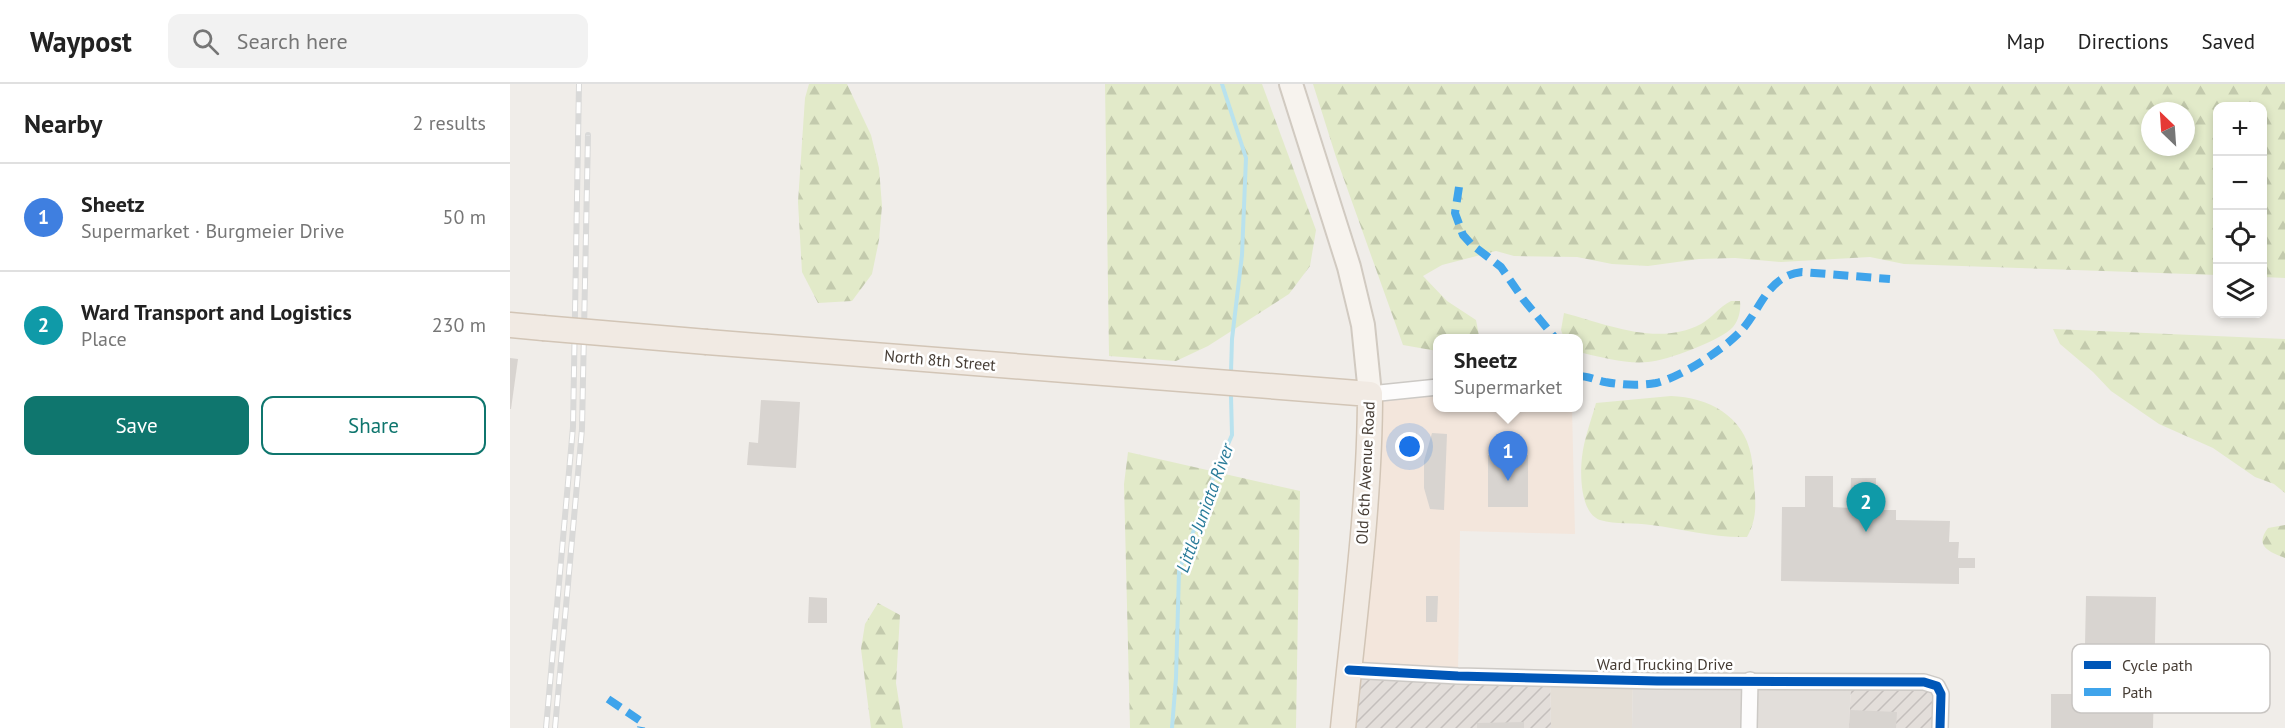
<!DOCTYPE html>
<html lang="en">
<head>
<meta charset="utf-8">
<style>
  body { margin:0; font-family:"PT Sans",sans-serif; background:#f2f2f2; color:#222 }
  .controls { position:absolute; right:18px; top:18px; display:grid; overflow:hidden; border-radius:12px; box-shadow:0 3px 9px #0003 }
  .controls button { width:54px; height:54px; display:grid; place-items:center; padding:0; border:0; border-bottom:2px solid #e0e0e0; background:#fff; color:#222; font:30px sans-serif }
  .compass { position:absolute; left:1631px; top:18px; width:54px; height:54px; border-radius:50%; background:#fff; box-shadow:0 3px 9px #0003; rotate:335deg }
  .you { position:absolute; left:900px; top:363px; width:21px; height:21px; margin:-15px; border:4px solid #fff; border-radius:50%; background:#1a73e8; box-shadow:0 0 0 9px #1a73e833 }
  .badge { display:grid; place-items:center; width:39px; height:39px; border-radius:50%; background:#0f766e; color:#fff; font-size:20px; font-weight:700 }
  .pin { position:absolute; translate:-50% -50px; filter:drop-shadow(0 2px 3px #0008) }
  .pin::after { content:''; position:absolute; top:32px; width:21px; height:18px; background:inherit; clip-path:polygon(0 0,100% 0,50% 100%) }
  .popup { position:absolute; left:923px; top:250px; width:150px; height:78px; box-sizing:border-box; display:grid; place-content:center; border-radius:12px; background:#fff; filter:drop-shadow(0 2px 4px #0005); font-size:20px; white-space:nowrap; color:#767676 }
  .popup b { font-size:22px; color:#222 }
  .popup::after { content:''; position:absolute; left:50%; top:100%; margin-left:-12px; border:12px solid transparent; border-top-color:#fff }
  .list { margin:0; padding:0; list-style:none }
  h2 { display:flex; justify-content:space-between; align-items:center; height:78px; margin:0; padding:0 24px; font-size:26px }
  h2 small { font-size:20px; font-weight:400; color:#767676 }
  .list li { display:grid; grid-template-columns:39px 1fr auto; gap:18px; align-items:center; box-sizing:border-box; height:108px; padding:0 24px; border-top:2px solid #e0e0e0 }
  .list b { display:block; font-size:22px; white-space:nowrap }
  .list p { margin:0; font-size:20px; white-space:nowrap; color:#767676 }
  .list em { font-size:20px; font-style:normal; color:#767676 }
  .actions { display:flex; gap:12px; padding:18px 24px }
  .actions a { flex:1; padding:14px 0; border:2px solid #0f766e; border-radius:12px; text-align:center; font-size:21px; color:#0f766e }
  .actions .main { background:#0f766e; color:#fff }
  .icon { flex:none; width:33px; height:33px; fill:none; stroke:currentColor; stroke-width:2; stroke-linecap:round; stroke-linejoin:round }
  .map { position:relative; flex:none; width:1775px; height:644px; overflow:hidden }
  header { display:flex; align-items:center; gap:36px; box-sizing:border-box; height:84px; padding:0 30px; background:#fff; border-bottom:2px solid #e0e0e0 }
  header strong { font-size:28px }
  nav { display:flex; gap:33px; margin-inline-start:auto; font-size:21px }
  .search { width:420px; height:54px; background:#f2f2f2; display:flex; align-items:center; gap:15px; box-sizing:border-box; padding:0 21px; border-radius:12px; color:#767676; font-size:22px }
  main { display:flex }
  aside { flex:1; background:#fff }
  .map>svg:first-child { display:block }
  .residential { fill:#e4ded6 }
  .commercial { fill:#f3e6dc }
  .industrial { fill:url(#industrial-furrows) }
  .forest { fill:url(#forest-firs); fill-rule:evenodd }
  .parking { fill:#e2deda }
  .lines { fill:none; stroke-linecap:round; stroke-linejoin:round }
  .stream { stroke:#b9e2ee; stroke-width:4 }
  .building { fill:#d8d4d0 }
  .street-casing { stroke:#ccc9c5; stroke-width:18 }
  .secondary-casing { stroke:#d1cac1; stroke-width:26 }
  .primary-casing { stroke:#d2c5b6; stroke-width:27 }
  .street { stroke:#fdfcfc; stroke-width:15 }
  .secondary { stroke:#f7f3ee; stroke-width:22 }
  .primary { stroke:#f1eae3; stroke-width:24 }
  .rail-casing { stroke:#d9d9d8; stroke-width:6 }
  .rail { stroke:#fff; stroke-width:4; stroke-dasharray:11; stroke-linecap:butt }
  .primary-bridge-casing { stroke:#d2c5b6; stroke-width:27; stroke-linecap:butt }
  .primary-bridge { stroke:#f1eae3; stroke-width:24 }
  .quiet { stroke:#3fa4eb; stroke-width:8; stroke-dasharray:15 8; stroke-linecap:butt }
  .cycleway-casing { stroke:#fff; stroke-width:13 }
  .cycleway { stroke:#0057b8; stroke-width:9 }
  .labels { text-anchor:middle; stroke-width:5; stroke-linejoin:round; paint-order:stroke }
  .street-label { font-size:16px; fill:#463d35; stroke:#fff }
  .water-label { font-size:18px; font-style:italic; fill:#2a7c9a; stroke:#fff }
  .key { fill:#fff; stroke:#c8c5c2; stroke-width:1.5 }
  .key-label { font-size:16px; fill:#463d35 }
</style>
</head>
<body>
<header>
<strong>Waypost</strong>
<div class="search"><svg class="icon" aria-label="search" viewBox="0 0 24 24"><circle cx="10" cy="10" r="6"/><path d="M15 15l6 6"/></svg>Search here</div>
<nav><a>Map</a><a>Directions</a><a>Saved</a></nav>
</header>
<main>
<aside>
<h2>Nearby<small>2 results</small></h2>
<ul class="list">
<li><span class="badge" style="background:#3f7fe0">1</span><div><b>Sheetz</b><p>Supermarket · Burgmeier Drive</p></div><em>50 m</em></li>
<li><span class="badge" style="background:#0f9aa8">2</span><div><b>Ward Transport and Logistics</b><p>Place</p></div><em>230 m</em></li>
</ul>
<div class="actions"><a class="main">Save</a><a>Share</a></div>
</aside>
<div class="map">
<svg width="1775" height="644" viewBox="0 0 1775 644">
  <defs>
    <pattern id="industrial-furrows" width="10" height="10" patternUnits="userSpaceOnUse" patternTransform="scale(1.5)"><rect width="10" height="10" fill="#e3deda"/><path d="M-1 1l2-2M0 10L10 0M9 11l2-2" fill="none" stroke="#c4bfbc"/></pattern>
    <pattern id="forest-firs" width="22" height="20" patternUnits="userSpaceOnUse" patternTransform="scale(1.5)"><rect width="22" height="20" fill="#e2eac9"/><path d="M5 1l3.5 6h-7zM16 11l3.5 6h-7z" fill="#c3caad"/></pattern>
  </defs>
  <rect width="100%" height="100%" fill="#f0ede9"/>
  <path class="residential" d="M1040 594 1123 597 1122 644H1041Z"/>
  <path class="commercial" d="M927 301 928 324H1062L1065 450 950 447 948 592 839 586 864 306Z"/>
  <g class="industrial">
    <path d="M839 586 1040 594 1041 644H834Z"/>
    <path d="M1341 597 1427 602 1430 644H1339Z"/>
  </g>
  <g class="forest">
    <path d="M299 0H337L361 51 369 84 372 122 369 156 362 190 342 217 308 219 292 188 288 118 295 14Z"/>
    <path d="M595 0H752L806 146 800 182 779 210 698 262 666 277 599 272Z"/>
    <path d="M803 0H1775V194L1753 193 1752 22H1708L1707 191 1394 180 1360 173 1271 178 1225 174 1189 175 1138 182 1102 180 1067 173 1004 172 986 167 932 181 913 192 937 217 966 236 969 252 966 254 928 255 927 267 893 261 826 73ZM1640 27H1676V63H1640Z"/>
    <path d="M1221 217H1230C1231 226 1229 236 1223 243 1212 256 1156 277 1138 278 1116 280 1094 274 1073 269L1069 267 1068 255 1054 254 1051 246 1054 229C1097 240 1148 263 1191 240 1202 234 1209 223 1221 217Z"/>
    <path d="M1543 245 1775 255V409L1764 400 1745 393 1703 364 1649 340 1601 307 1583 288 1550 260Z"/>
    <path d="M1161 312C1198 313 1234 332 1241 371 1243 380 1243 390 1244 399 1246 421 1247 435 1237 453 1204 454 1173 445 1141 441 1124 438 1106 441 1090 436 1070 429 1070 390 1072 373 1074 355 1081 337 1086 319Z"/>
    <path d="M618 368 790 407 786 644H620L614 400Z"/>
    <path d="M1775 441V474C1759 468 1744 462 1758 444Z"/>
    <path d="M368 519 390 531 386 599 393 644H361L351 565 355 540Z"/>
  </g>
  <path class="parking" d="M1123 597H1341L1339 644H1122Z"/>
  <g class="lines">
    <g class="stream">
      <path d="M712 0 736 74 732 171 722 255 721 288"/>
      <path d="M662 644 666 594 669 487 701 399 722 351 721 312"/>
    </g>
  </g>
  <g class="building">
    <path d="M0 274 8 275 1 325H0Z"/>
    <path d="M251 316 290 318 286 384 237 381 239 358 248 359Z"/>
    <path d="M922 349 937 350 934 426 920 425 914 404V377Z"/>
    <rect x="978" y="371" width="40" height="52"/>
    <path d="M1295 392H1323V423L1340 424 1341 394H1366L1365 426H1386V436L1440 437 1439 458H1449L1448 474H1465V484H1449V500L1271 497 1272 423H1295Z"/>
    <path d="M916 512H928L927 538H916Z"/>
    <path d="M1576 512 1646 513 1643 644H1541V610H1574Z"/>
    <path d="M299 513 317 514V539H298Z"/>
    <path d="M1340 626 1387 628 1386 644H1339Z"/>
    <path d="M1014 638V644H967V639Z"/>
  </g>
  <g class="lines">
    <g class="street-casing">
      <g id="street">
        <path d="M860 310 928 303"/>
        <path d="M839 586 948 592 1147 597 1414 598 1427 602 1431 610 1430 644"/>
        <path d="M1239 644 1240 596"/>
      </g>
    </g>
    <g class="secondary-casing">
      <path id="secondary" d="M781 0 839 183 853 241 860 310"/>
    </g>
    <g class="primary-casing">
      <g id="primary">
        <path d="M0 241 33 244"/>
        <path d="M197 258 860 310C860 419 844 535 833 644"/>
      </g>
    </g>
    <use href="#street" class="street"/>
    <use href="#secondary" class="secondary"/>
    <use href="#primary" class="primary"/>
    <g class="rail-casing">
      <g id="rail">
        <path d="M36 644 63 343 69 0"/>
        <path d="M45 644 72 345 78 51"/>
      </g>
    </g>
    <use href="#rail" class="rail"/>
    <g class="primary-bridge-casing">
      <path id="primary-bridge" d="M33 244 197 258"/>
    </g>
    <use href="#primary-bridge" class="primary-bridge"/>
    <g class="quiet">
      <path d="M949 103 945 129 953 151 961 160 991 183 1013 215 1046 255"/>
      <path d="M1068 292C1078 292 1086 296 1095 298 1111 301 1130 302 1146 299 1171 293 1211 267 1229 249 1251 227 1256 192 1292 188L1380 195"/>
      <path d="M98 615 132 638 131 644"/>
    </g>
    <g class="cycleway-casing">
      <path id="cycleway" d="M839 586 948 592 1147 597 1414 598 1427 602 1431 610 1430 644"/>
    </g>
    <use href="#cycleway" class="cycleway"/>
  </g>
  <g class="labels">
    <g class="street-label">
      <text transform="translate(430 276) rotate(5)" y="6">North 8th Street</text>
      <text transform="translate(855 389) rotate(-87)" y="6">Old 6th Avenue Road</text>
      <text x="1155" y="586">Ward Trucking Drive</text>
    </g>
    <g class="water-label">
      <text transform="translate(695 424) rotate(-70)" y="6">Little Juniata River</text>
    </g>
  </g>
  <rect x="1562" y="560" width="198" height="69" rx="9" class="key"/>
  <rect x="1574" y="577" width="27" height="8" fill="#0057b8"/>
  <rect x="1574" y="604" width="27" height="8" fill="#3fa4eb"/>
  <g class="key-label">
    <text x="1612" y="587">Cycle path</text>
    <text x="1612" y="614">Path</text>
  </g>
</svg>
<div class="controls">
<button>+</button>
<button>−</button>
<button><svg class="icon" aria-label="locate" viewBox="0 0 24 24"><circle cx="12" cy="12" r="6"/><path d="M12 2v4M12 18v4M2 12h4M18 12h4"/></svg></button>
<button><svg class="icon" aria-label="layers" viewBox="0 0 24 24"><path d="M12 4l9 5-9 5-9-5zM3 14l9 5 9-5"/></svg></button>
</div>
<svg class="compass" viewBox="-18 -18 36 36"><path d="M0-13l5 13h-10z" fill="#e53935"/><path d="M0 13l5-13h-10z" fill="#767676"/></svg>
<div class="you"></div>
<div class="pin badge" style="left:998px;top:397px;background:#3f7fe0">1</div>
<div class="popup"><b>Sheetz</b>Supermarket</div>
<div class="pin badge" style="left:1356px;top:448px;background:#0f9aa8">2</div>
</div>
</main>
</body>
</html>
